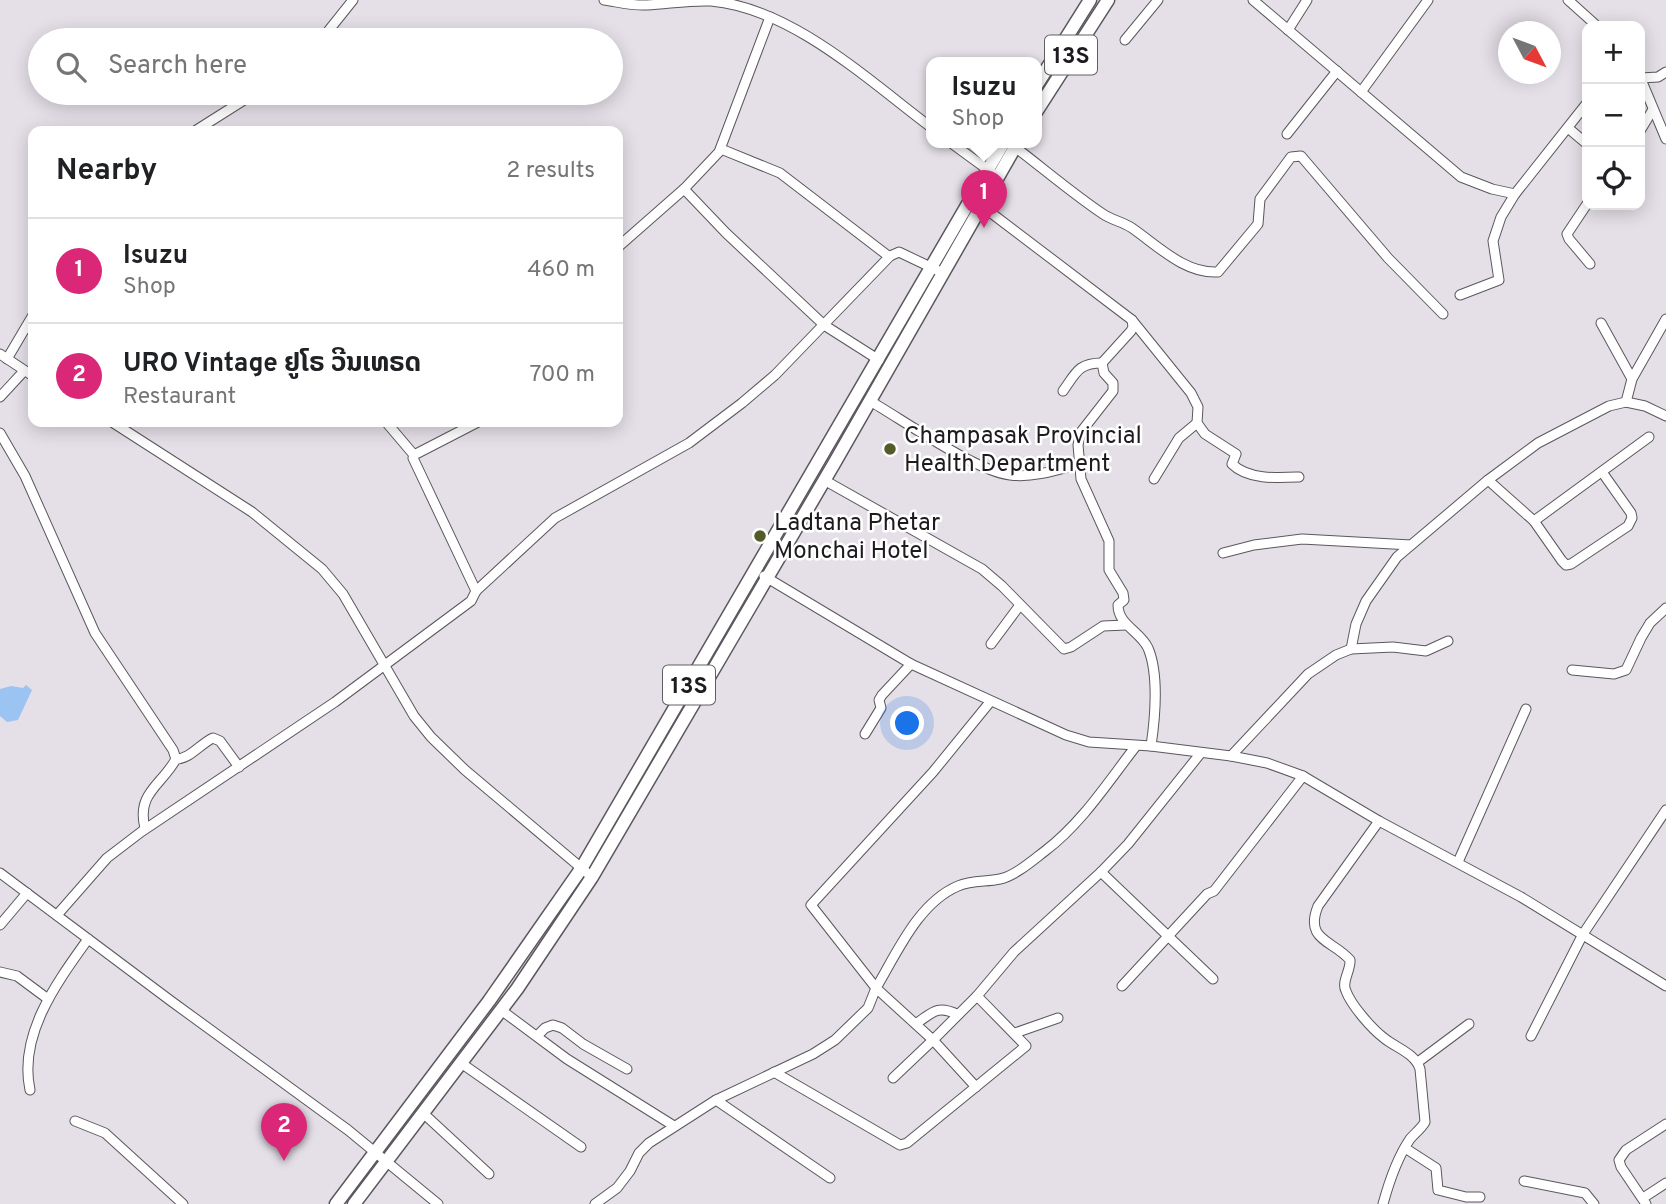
<!DOCTYPE html>
<html lang="en">
<head>
<meta charset="utf-8">
<style>
  body { margin:0; font-family:Overpass,"Noto Sans Lao",sans-serif; background:#f6f6f6; color:#202124 }
  .controls { position:absolute; right:21px; top:21px; display:grid; overflow:hidden; border-radius:14px; box-shadow:0 4px 18px #0003 }
  .controls button { width:63px; height:63px; display:grid; place-items:center; padding:0; border:0; border-bottom:2px solid #e0e0e0; background:#fff; color:#202124; font:35px sans-serif }
  .compass { position:absolute; left:1498px; top:21px; width:63px; height:63px; border-radius:50%; background:#fff; box-shadow:0 4px 18px #0003; rotate:131deg }
  .you { position:absolute; left:908px; top:724px; width:24px; height:24px; margin:-18px; border:5px solid #fff; border-radius:50%; background:#1a73e8; box-shadow:0 0 0 10px #1a73e833 }
  .badge { display:grid; place-items:center; width:46px; height:46px; border-radius:50%; background:#db2777; color:#fff; font-size:23px; font-weight:700 }
  .pin { position:absolute; translate:-50% -58px; filter:drop-shadow(0 2px 4px #0008) }
  .pin::after { content:''; position:absolute; top:37px; width:24px; height:21px; background:inherit; clip-path:polygon(0 0,100% 0,50% 100%) }
  .popup { position:absolute; left:926px; top:57px; width:116px; height:91px; box-sizing:border-box; display:grid; place-content:center; border-radius:14px; background:#fff; filter:drop-shadow(0 2px 5px #0005); font-size:23px; white-space:nowrap; color:#757577 }
  .popup b { font-size:26px; color:#202124 }
  .popup::after { content:''; position:absolute; left:50%; top:100%; margin-left:-14px; border:14px solid transparent; border-top-color:#fff }
  .list { margin:0; padding:0; list-style:none }
  h2 { display:flex; justify-content:space-between; align-items:center; height:91px; margin:0; padding:0 28px; font-size:30px }
  h2 small { font-size:23px; font-weight:400; color:#757577 }
  .list li { display:grid; grid-template-columns:46px 1fr auto; gap:21px; align-items:center; box-sizing:border-box; height:105px; padding:0 28px; border-top:2px solid #e0e0e0 }
  .list b { display:block; font-size:26px; white-space:nowrap }
  .list p { margin:0; font-size:23px; white-space:nowrap; color:#757577 }
  .list em { font-size:23px; font-style:normal; color:#757577 }
  .icon { flex:none; width:38px; height:38px; fill:none; stroke:currentColor; stroke-width:2; stroke-linecap:round; stroke-linejoin:round }
  .map { position:relative; flex:none; width:1666px; height:1204px; overflow:hidden }
  .search { position:absolute; background:#fff; box-shadow:0 4px 18px #0003; left:28px; top:28px; width:595px; height:77px; display:flex; align-items:center; gap:18px; box-sizing:border-box; padding:0 24px; border-radius:38px; color:#757577; font-size:26px }
  .panel { position:absolute; background:#fff; box-shadow:0 4px 18px #0003; left:28px; top:126px; width:595px; height:301px; border-radius:14px }
  .map>svg:first-child { display:block }
  .water { fill:#9bc4f3 }
  .lines { fill:none; stroke-linecap:round; stroke-linejoin:round }
  .minor-casing { stroke:#5c575e; stroke-width:11 }
  .highway-casing { stroke:#5c575e; stroke-width:15 }
  .minor { stroke:#fff; stroke-width:9 }
  .highway { stroke:#fff; stroke-width:12 }
  .poi-dot { fill:#535b2a; stroke:#fff; stroke-width:2.5 }
  .labels { text-anchor:middle; stroke-width:5; stroke-linejoin:round; paint-order:stroke }
  .shield { fill:#fff; stroke:#625f62; stroke-width:2 }
  .shield-label { font-size:23px; font-weight:bold; fill:#1e1b1e }
  .poi-label { font-size:24px; fill:#1e1b1e; stroke:#fff; text-anchor:start }
</style>
</head>
<body>
<div class="map">
<svg width="1666" height="1204" viewBox="0 0 1666 1204">
  <rect width="100%" height="100%" fill="#e5dfe7"/>
  <path class="water" d="M26 685 32 690 18 720 7 722 0 716V689L11 686 23 688Z"/>
  <g class="lines">
    <g class="minor-casing">
      <g id="minor">
        <path d="M604 0C618 2 633 6 647 5 668 4 689 0 711 1 792 8 869 81 932 128"/>
        <path d="M1253 0 1461 177 1492 189 1515 194 1587 103"/>
        <path d="M1568 0 1597 26"/>
        <path d="M1288 30 1307 0"/>
        <path d="M321 40 353 0"/>
        <path d="M1125 40 1158 0"/>
        <path d="M1640 77 1666 139"/>
        <path d="M1641 78 1658 77 1666 72"/>
        <path d="M1361 92 1428 0"/>
        <path d="M1568 128 1587 144"/>
        <path d="M195 131 255 93"/>
        <path d="M1640 131 1652 111"/>
        <path d="M1287 134 1337 71"/>
        <path d="M950 142 991 172"/>
        <path d="M1015 147C1044 169 1073 194 1103 214 1112 220 1123 222 1132 228 1158 246 1185 274 1218 272L1258 224 1260 199 1291 157 1301 156 1388 258 1443 314"/>
        <path d="M721 149 780 173 887 255 890 256 899 252 943 273"/>
        <path d="M684 189 726 233 824 325 879 360"/>
        <path d="M1587 204 1567 234 1569 239 1590 264"/>
        <path d="M982 206 1132 320 1191 393 1198 407 1197 423 1205 434 1236 454 1232 464C1248 480 1278 478 1299 477"/>
        <path d="M618 247 684 189 719 152 770 17"/>
        <path d="M1460 295 1499 280 1493 241 1501 217 1515 194"/>
        <path d="M1132 320 1133 327 1131 331 1102 363 1104 373 1113 383V391L1081 432 1078 445 1081 479 1109 541V570L1123 593 1124 600 1118 605C1118 625 1140 631 1148 648 1159 674 1155 719 1151 746"/>
        <path d="M1601 323 1632 379"/>
        <path d="M0 354 33 376"/>
        <path d="M7 359 33 315"/>
        <path d="M1063 391C1076 373 1078 363 1102 363"/>
        <path d="M0 397 24 371"/>
        <path d="M870 401C903 420 975 471 1010 475 1033 478 1057 470 1079 464"/>
        <path d="M1626 402 1632 379 1666 319"/>
        <path d="M112 422 252 512 322 569 343 594 414 716 431 737 465 770 592 877"/>
        <path d="M0 433 25 476 95 633 173 750 176 759C190 759 200 744 213 738L220 741 239 767"/>
        <path d="M414 455 478 422"/>
        <path d="M1154 479 1179 438 1197 423"/>
        <path d="M824 480 982 569 1002 586 1064 649 1071 647 1103 626 1126 625"/>
        <path d="M1488 480 1534 521 1562 561 1566 565 1571 564 1628 526 1632 518 1631 513 1602 472"/>
        <path d="M1534 521 1649 437"/>
        <path d="M1223 553 1254 545 1302 539 1411 545"/>
        <path d="M764 576 911 664 1066 735 1089 742 1151 746 1231 756 1267 763 1303 776 1379 821 1521 897 1666 986"/>
        <path d="M476 591 555 518 689 443 742 403 775 375 890 256"/>
        <path d="M991 644 1020 605"/>
        <path d="M1351 649 1356 624 1366 601 1397 557 1488 480 1538 443 1609 406 1626 402 1645 406 1666 416"/>
        <path d="M1572 670 1614 674 1626 670 1641 638 1650 623 1666 608"/>
        <path d="M865 734 881 708 879 700 882 695 911 664"/>
        <path d="M1231 756 1308 674 1336 655 1351 649 1393 647 1426 651 1448 641"/>
        <path d="M1379 821 1318 906C1304 941 1333 940 1350 960 1351 970 1341 982 1346 991 1351 1005 1372 1029 1384 1038 1396 1048 1415 1053 1420 1069L1425 1122C1421 1129 1415 1133 1410 1139 1397 1158 1389 1182 1383 1204"/>
        <path d="M145 828C136 793 162 785 176 759"/>
        <path d="M1458 862 1526 709"/>
        <path d="M1101 872 1213 979"/>
        <path d="M0 873 171 1001 348 1130 438 1204"/>
        <path d="M57 915 107 858 141 832 335 702 471 601 476 591 413 458 414 455 386 422"/>
        <path d="M0 925 27 893"/>
        <path d="M0 972 17 976 48 999"/>
        <path d="M1122 986 1207 894 1214 891 1303 776"/>
        <path d="M977 996 933 1040 876 988C897 953 918 903 958 886 972 880 986 882 1000 879 1015 876 1033 860 1045 851 1082 823 1108 782 1136 746"/>
        <path d="M501 1010 567 1059 674 1126"/>
        <path d="M917 1023C933 1012 937 1005 957 1014"/>
        <path d="M1015 1033 1058 1018"/>
        <path d="M537 1036 545 1028 553 1025 562 1028 583 1044 627 1069"/>
        <path d="M1531 1036 1583 934 1666 810"/>
        <path d="M1418 1062 1469 1024"/>
        <path d="M461 1063 581 1147"/>
        <path d="M774 1072 900 1145 907 1143 1026 1046 977 996 1014 952 1101 872 1128 844 1200 754"/>
        <path d="M893 1078 933 1040 976 1087"/>
        <path d="M30 1090C18 1034 58 981 88 939"/>
        <path d="M716 1100 830 1178"/>
        <path d="M423 1113 489 1174"/>
        <path d="M75 1121 105 1133 183 1204"/>
        <path d="M1405 1148 1436 1168 1438 1190 1466 1197H1480"/>
        <path d="M1524 1181 1585 1193 1594 1204"/>
        <path d="M1643 1198 1666 1183"/>
        <path d="M595 1204 617 1188 630 1171 639 1153 649 1143 716 1100 813 1054 835 1040 868 1008 876 988 811 905 933 772 990 702"/>
        <path d="M1646 1204 1621 1167 1619 1160 1626 1150 1666 1124"/>
      </g>
    </g>
    <g class="highway-casing">
      <g id="highway">
        <path d="M1036 86 1090 0"/>
        <path d="M1036 112 1108 0"/>
        <path d="M336 1204 489 1001 581 869 1004 142"/>
        <path d="M354 1204 517 989 592 877 835 462 1018 142"/>
      </g>
    </g>
    <use href="#minor" class="minor"/>
    <use href="#highway" class="highway"/>
  </g>
  <g class="poi-dot">
    <circle cx="890" cy="449" r="7"/>
    <circle cx="760" cy="536" r="7"/>
  </g>
  <g class="labels">
    <g class="shield">
      <rect x="1045" y="35.5" width="52" height="39" rx="5"/>
      <rect x="663" y="665.5" width="52" height="39" rx="5"/>
    </g>
    <g class="shield-label">
      <text x="1071" y="63">13S</text>
      <text x="689" y="693">13S</text>
    </g>
    <g class="poi-label">
      <text x="904" y="443">Champasak Provincial<tspan x="904" dy="28">Health Department</tspan></text>
      <text x="774" y="530">Ladtana Phetar<tspan x="774" dy="28">Monchai Hotel</tspan></text>
    </g>
  </g>
</svg>
<div class="controls">
<button>+</button>
<button>−</button>
<button><svg class="icon" aria-label="locate" viewBox="0 0 24 24"><circle cx="12" cy="12" r="6"/><path d="M12 2v4M12 18v4M2 12h4M18 12h4"/></svg></button>
</div>
<svg class="compass" viewBox="-18 -18 36 36"><path d="M0-13l5 13h-10z" fill="#e53935"/><path d="M0 13l5-13h-10z" fill="#757577"/></svg>
<div class="you"></div>
<div class="pin badge" style="left:984px;top:228px">1</div>
<div class="popup"><b>Isuzu</b>Shop</div>
<div class="pin badge" style="left:284px;top:1161px">2</div>
<div class="search"><svg class="icon" aria-label="search" viewBox="0 0 24 24"><circle cx="10" cy="10" r="6"/><path d="M15 15l6 6"/></svg>Search here</div>
<section class="panel">
<h2>Nearby<small>2 results</small></h2>
<ul class="list">
<li><span class="badge">1</span><div><b>Isuzu</b><p>Shop</p></div><em>460 m</em></li>
<li><span class="badge">2</span><div><b>URO Vintage ຢູໂຣ ວີນເທຣດ</b><p>Restaurant</p></div><em>700 m</em></li>
</ul>
</section>
</div>
</body>
</html>
